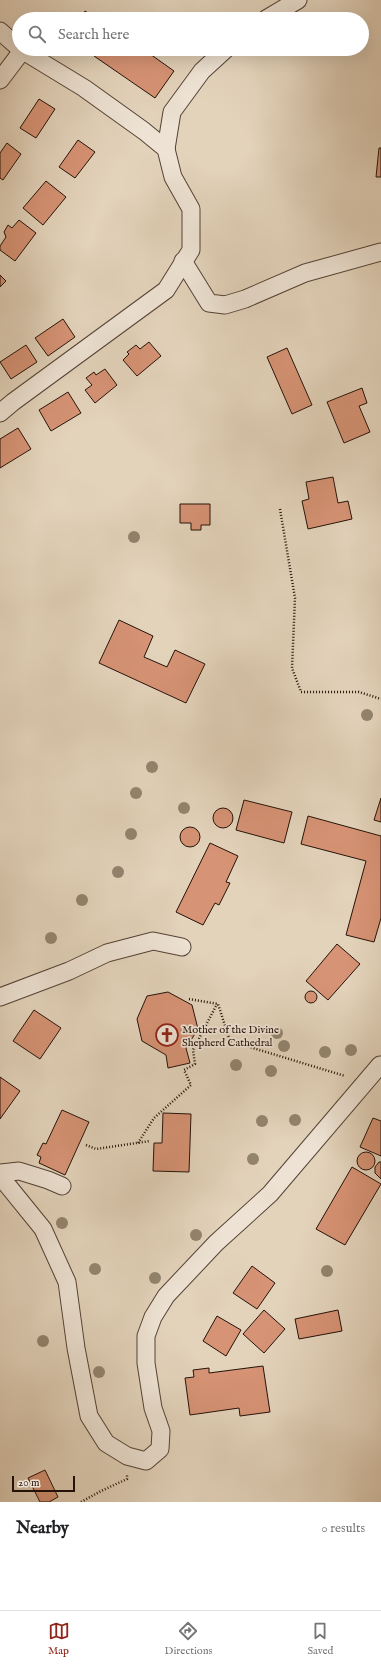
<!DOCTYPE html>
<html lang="en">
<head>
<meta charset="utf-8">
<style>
  body { margin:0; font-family:"IM FELL English",serif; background:#f6f6f6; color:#202124 }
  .scale { position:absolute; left:12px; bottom:10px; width:63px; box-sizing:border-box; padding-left:4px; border:2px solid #251208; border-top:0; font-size:11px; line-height:14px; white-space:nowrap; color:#251208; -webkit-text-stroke:3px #ede2d3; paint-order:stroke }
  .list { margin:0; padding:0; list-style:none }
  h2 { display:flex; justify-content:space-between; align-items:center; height:52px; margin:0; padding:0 16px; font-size:17px }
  h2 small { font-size:13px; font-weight:400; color:#757577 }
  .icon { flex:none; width:22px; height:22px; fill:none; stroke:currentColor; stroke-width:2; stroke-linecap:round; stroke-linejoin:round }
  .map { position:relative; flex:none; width:381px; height:1502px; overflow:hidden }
  .search { position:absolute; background:#fff; box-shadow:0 4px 16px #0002; left:12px; right:12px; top:12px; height:44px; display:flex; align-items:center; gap:10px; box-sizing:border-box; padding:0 14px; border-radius:22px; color:#757577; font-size:15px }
  .sheet { height:108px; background:#fff }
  nav { display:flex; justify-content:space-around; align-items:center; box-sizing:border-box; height:56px; border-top:1px solid #e0e0e0; background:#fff; font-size:11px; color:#757577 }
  nav a { display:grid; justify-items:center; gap:2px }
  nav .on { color:#8f2418 }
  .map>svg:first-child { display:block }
  .building { fill:#d69375; stroke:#251208 }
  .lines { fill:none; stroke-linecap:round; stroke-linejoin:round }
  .minor-casing { stroke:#544235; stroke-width:19 }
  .path { stroke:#251208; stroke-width:2.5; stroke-dasharray:1 2; stroke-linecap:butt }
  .minor { stroke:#ede2d3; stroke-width:17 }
  .tree { fill:#93846e }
  .labels { text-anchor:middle; stroke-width:3.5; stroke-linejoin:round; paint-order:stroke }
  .poi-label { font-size:11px; fill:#251208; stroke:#ede2d3; text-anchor:start }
</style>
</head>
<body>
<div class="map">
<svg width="381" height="1502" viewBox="0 0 381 1502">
  <rect width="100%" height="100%" fill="#e3d3bb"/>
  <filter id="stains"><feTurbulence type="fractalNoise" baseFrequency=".005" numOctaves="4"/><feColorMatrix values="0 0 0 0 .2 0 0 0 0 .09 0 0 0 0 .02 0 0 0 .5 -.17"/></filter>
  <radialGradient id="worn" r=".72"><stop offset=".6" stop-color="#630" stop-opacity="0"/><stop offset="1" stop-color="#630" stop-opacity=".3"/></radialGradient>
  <g class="building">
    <path d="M85 11 97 19H80Z"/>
    <path d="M99 49H143L174 71 155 98 94 56Z"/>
    <path d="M39 99 55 109 36 138 20 128Z"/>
    <path d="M78 140 95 152 75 178 59 167Z"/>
    <path d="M7 143 21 154 3 180 0 178V153Z"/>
    <path d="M379 148H381V177H376Z"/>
    <path d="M46 181 66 197 43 225 23 208Z"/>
    <path d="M19 220 36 233 15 261 0 250V246L6 237 4 232 8 225 12 228Z"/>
    <path d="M0 275 6 281 0 287Z"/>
    <path d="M63 319 75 337 48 356 35 338Z"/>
    <path d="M149 342 161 356 137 376 123 360 129 354 127 352 136 345 140 349Z"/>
    <path d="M26 345 37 362 11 379 0 362Z"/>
    <path d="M287 348 312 405 292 414 267 357Z"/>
    <path d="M105 369 117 385 95 403 85 390 92 385 86 378 94 372 96 375Z"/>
    <path d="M362 388 367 403 359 406 370 432 344 443 327 402Z"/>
    <path d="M68 392 81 413 51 431 39 410Z"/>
    <path d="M18 428 31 449 0 468V439Z"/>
    <path d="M333 477 338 503 348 501 352 519 308 529 302 501 309 499 306 482Z"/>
    <path d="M180 504H210V525H201V530H191V523H180Z"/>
    <path d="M119 620 153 636 144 657 167 667 175 650 205 664 186 703 99 663Z"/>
    <path d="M381 798V822L374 820Z"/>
    <path d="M244 800 292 812 284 843 236 830Z"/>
    <circle cx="223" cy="818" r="10"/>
    <path d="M308 816 381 836V918L374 942 346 935 366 861 301 844Z"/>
    <circle cx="190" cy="837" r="10"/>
    <path d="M210 843 238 856 226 882 230 883 219 905 215 903 203 925 176 912Z"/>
    <path d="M337 944 360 964 328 1000 306 981Z"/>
    <circle cx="311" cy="997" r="6"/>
    <path d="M168 992 192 1005 198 1029 186 1048 190 1063 168 1068 166 1055 142 1041 137 1019 147 996Z"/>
    <path d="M34 1010 61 1028 40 1059 13 1041Z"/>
    <path d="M0 1077 20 1091 0 1119Z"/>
    <path d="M62 1110 89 1122 65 1175 39 1163 41 1157 37 1155 43 1143 46 1144Z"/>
    <path d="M163 1113 191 1114 189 1172 153 1171 154 1143H162Z"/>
    <path d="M373 1118 381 1121V1156L360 1147Z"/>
    <circle cx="366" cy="1161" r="9"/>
    <path d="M379 1162H381V1179L375 1173V1167Z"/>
    <path d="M352 1167 381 1184 345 1245 316 1229Z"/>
    <path d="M252 1266 275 1283 257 1309 233 1293Z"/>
    <path d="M264 1310 285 1329 264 1353 243 1334Z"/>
    <path d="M338 1310 342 1331 299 1339 295 1319Z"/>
    <path d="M217 1316 241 1330 226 1356 203 1341Z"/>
    <path d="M263 1366 270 1412 240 1416 239 1408 190 1415 185 1378 194 1377 193 1370 209 1368V1373Z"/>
    <path d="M45 1470 58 1497 49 1502H40L28 1478Z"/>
  </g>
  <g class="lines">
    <g class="minor-casing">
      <g id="minor">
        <path d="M266 19 298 0"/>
        <path d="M0 31 19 48"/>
        <path d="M0 80 22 51"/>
        <path d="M166 149 172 112 202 71 226 49"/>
        <path d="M183 261 209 303 225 305 245 299 305 273 381 252"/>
        <path d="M0 413 13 402 166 290 191 250V209L173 177 166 149 144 131 84 88 20 49"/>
        <path d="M0 997 69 971 107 953 153 941 182 947"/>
        <path d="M0 1173 19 1171 48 1180 62 1186"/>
        <path d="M0 1176 43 1229 67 1282 76 1348 89 1416 106 1443 127 1456 146 1461 160 1449 161 1431 153 1408 146 1363V1336L153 1317 166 1296 216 1243 270 1194 380 1065"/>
      </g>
    </g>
    <g class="path">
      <path d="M280 509 295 598 292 668 301 692H359L381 699"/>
      <path d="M189 999 218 1004 230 1041 345 1076"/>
      <path d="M138 1143 154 1118 191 1085 184 1070 195 1064 193 1050 217 1004"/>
      <path d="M86 1145 96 1149 150 1141"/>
      <path d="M81 1502 101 1491 127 1479V1475"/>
    </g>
    <use href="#minor" class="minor"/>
  </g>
  <g class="tree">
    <circle cx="134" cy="537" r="6"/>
    <circle cx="367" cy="715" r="6"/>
    <circle cx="152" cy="767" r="6"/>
    <circle cx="136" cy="793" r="6"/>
    <circle cx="184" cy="808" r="6"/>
    <circle cx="131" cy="834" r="6"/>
    <circle cx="118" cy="872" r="6"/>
    <circle cx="82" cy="900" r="6"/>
    <circle cx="51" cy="938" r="6"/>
    <circle cx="277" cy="1033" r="6"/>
    <circle cx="284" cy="1046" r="6"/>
    <circle cx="351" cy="1050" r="6"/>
    <circle cx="325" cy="1052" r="6"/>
    <circle cx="236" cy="1065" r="6"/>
    <circle cx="271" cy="1071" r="6"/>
    <circle cx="295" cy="1120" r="6"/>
    <circle cx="262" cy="1121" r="6"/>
    <circle cx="253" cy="1159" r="6"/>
    <circle cx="62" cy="1223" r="6"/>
    <circle cx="196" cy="1235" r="6"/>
    <circle cx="95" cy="1269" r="6"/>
    <circle cx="327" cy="1271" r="6"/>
    <circle cx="155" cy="1278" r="6"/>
    <circle cx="43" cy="1341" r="6"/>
    <circle cx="99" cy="1372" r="6"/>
  </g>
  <defs>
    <g id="church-ring" transform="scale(1.15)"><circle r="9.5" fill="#ede2d3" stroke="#8f2418" stroke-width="1.5"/><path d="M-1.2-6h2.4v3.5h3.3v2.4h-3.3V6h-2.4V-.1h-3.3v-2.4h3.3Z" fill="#8f2418"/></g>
  </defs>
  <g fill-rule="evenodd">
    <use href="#church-ring" x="167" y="1035"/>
  </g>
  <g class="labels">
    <g class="poi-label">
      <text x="182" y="1033">Mother of the Divine<tspan x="182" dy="13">Shepherd Cathedral</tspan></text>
    </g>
  </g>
  <rect width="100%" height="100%" filter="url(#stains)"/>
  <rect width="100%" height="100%" fill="url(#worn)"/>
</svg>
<div class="scale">20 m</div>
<div class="search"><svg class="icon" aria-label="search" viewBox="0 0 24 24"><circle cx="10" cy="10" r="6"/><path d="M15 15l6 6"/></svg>Search here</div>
</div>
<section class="sheet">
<h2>Nearby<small>0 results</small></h2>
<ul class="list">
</ul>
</section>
<nav>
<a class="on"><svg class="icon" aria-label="map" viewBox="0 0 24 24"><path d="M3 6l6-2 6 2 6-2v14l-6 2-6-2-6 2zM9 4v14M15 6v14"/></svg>Map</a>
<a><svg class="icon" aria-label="directions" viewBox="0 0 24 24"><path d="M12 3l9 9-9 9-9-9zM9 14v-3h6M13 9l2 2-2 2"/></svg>Directions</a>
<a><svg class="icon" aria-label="saved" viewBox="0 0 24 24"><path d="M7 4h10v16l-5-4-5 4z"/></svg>Saved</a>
</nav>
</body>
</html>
